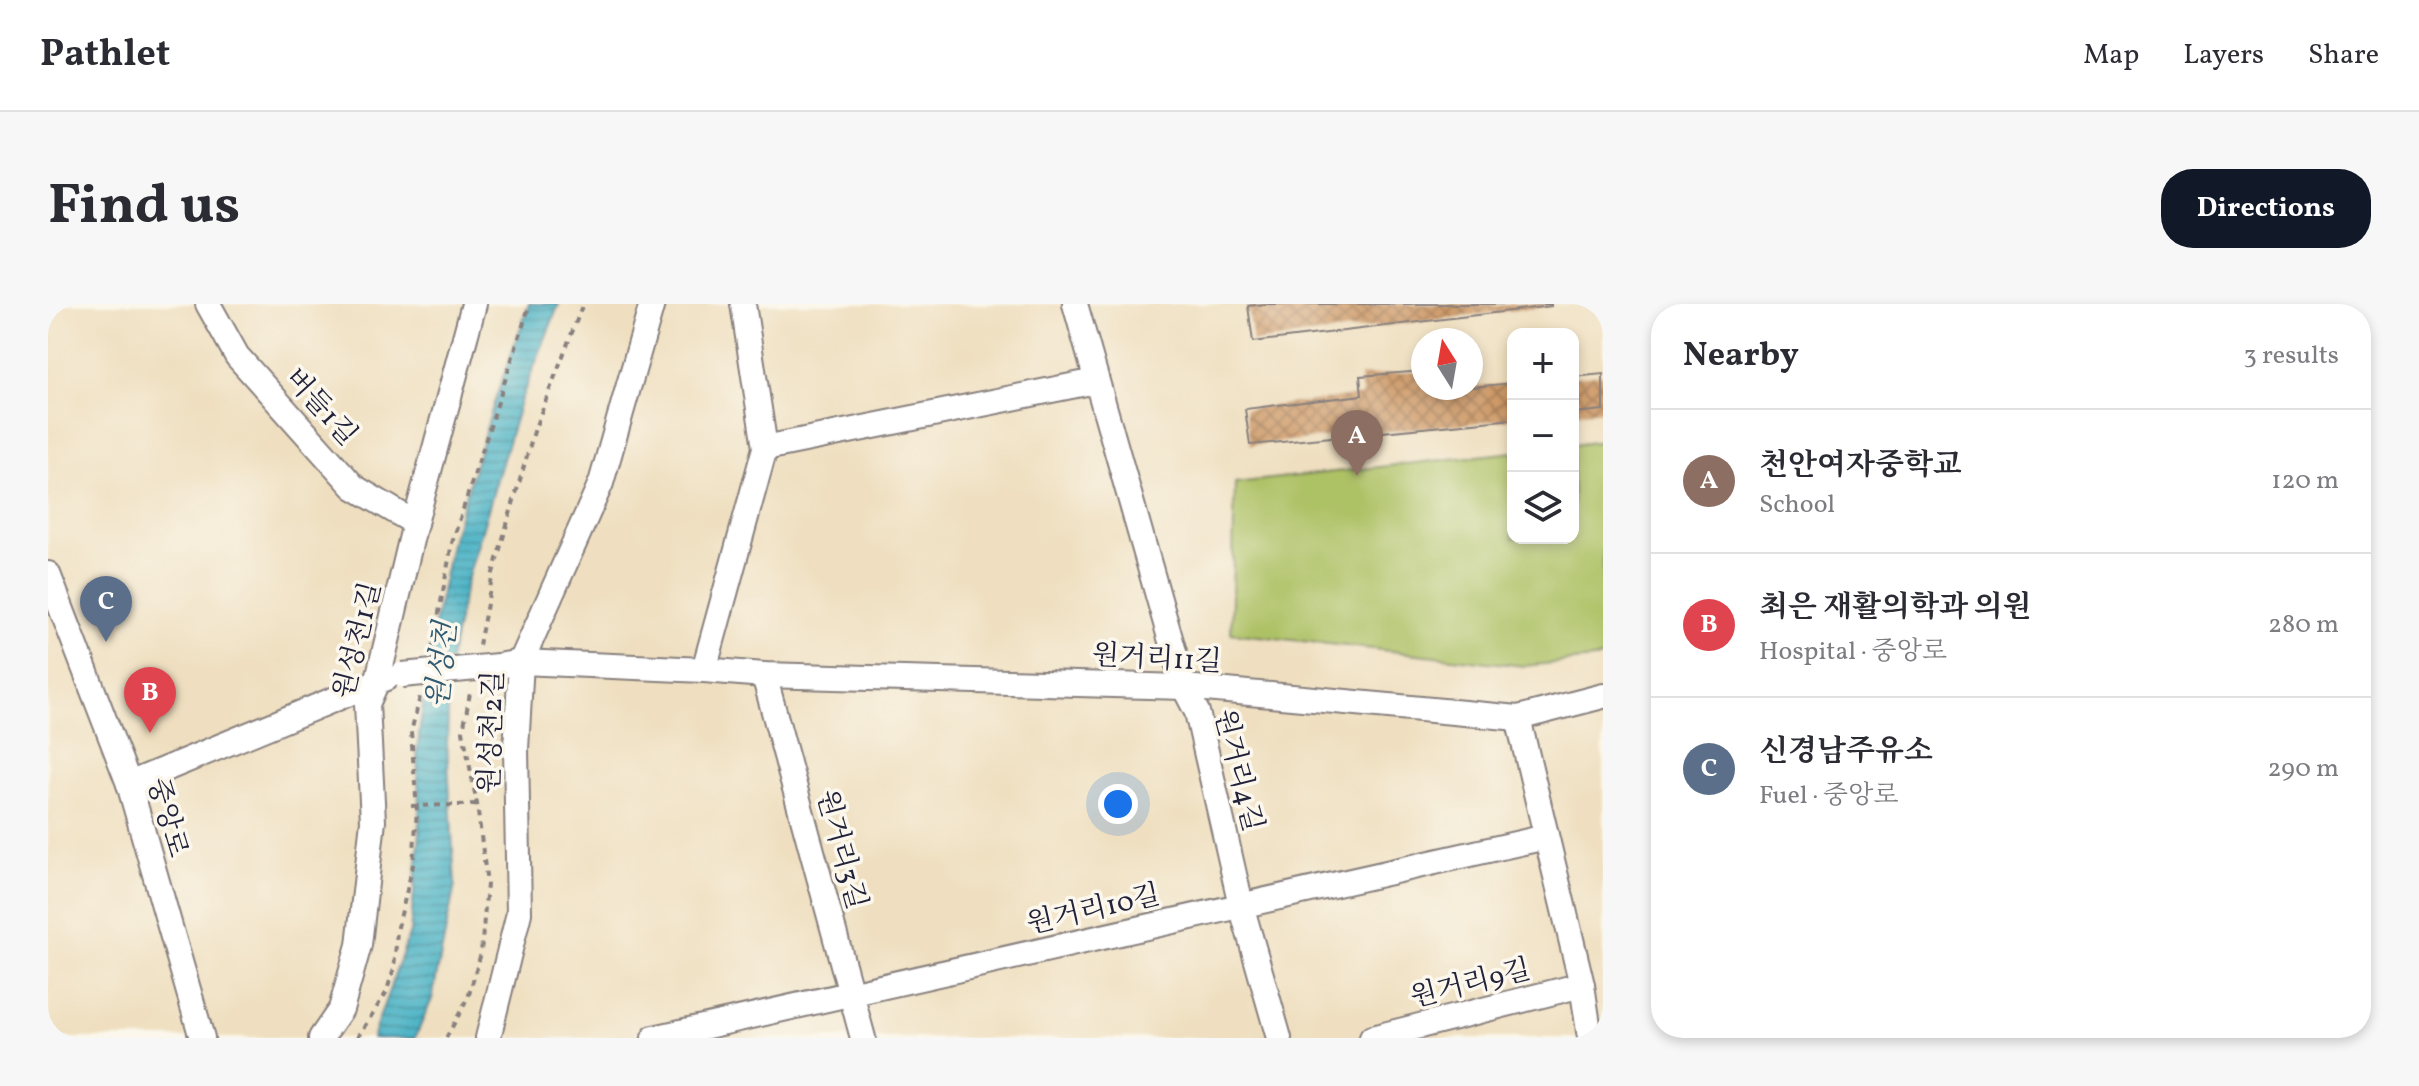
<!DOCTYPE html>
<html lang="en">
<head>
<meta charset="utf-8">
<style>
  body { margin:0; font-family:Vollkorn,"Noto Serif KR",serif; background:#f7f7f7; color:#2b2b33 }
  .controls { position:absolute; right:24px; top:24px; display:grid; overflow:hidden; border-radius:16px; box-shadow:0 4px 12px #0003 }
  .controls button { width:72px; height:72px; display:grid; place-items:center; padding:0; border:0; border-bottom:2px solid #e1e1e2; background:#fff; color:#2b2b33; font:40px sans-serif }
  .compass { position:absolute; left:1363px; top:24px; width:72px; height:72px; border-radius:50%; background:#fff; box-shadow:0 4px 12px #0003; rotate:349deg }
  .you { position:absolute; left:1070px; top:500px; width:28px; height:28px; margin:-20px; border:6px solid #fff; border-radius:50%; background:#1a73e8; box-shadow:0 0 0 12px #1a73e833 }
  .badge { display:grid; place-items:center; width:52px; height:52px; border-radius:50%; background:#111827; color:#fff; font-size:26px; font-weight:700 }
  .pin { position:absolute; translate:-50% -66px; filter:drop-shadow(0 2px 4px #0008) }
  .pin::after { content:''; position:absolute; top:42px; width:28px; height:24px; background:inherit; clip-path:polygon(0 0,100% 0,50% 100%) }
  .list { margin:0; padding:0; list-style:none }
  h2 { display:flex; justify-content:space-between; align-items:center; height:104px; margin:0; padding:0 32px; font-size:34px }
  h2 small { font-size:26px; font-weight:400; color:#7c7c81 }
  .list li { display:grid; grid-template-columns:52px 1fr auto; gap:24px; align-items:center; box-sizing:border-box; height:144px; padding:0 32px; border-top:2px solid #e1e1e2 }
  .list b { display:block; font-size:30px; white-space:nowrap }
  .list p { margin:0; font-size:26px; white-space:nowrap; color:#7c7c81 }
  .list em { font-size:26px; font-style:normal; color:#7c7c81 }
  .icon { flex:none; width:44px; height:44px; fill:none; stroke:currentColor; stroke-width:2; stroke-linecap:round; stroke-linejoin:round }
  .map { position:relative; flex:none; width:1555px; height:734px; overflow:hidden; border-radius:32px }
  header { display:flex; align-items:center; gap:48px; box-sizing:border-box; height:112px; padding:0 40px; background:#fff; border-bottom:2px solid #e1e1e2 }
  header strong { font-size:38px }
  nav { display:flex; gap:44px; margin-inline-start:auto; font-size:28px }
  .intro { display:flex; align-items:center; justify-content:space-between; box-sizing:border-box; height:192px; padding:0 48px }
  h1 { margin:0; font-size:56px }
  .button { padding:20px 36px; border-radius:32px; background:#111827; color:#fff; font-size:28px; font-weight:700 }
  main { display:flex; gap:48px; padding:0 48px }
  aside { flex:1; background:#fff; border-radius:32px; box-shadow:0 4px 12px #0003 }
  .map>svg:first-child { display:block }
  .green { fill:#adc165; stroke:#687250; stroke-width:2 }
  .water { fill:url(#water-rules); stroke:#346a80; stroke-width:2 }
  .building { fill:url(#building-cross-hatch) }
  .lines { fill:none; stroke-linecap:round; stroke-linejoin:round }
  .minor-casing { stroke:#88807e; stroke-width:28 }
  .path { stroke:#88807e; stroke-width:4; stroke-dasharray:6 6; stroke-linecap:butt }
  .minor { stroke:#fff; stroke-width:24 }
  .minor-bridge-casing { stroke:#88807e; stroke-width:28; stroke-linecap:butt }
  .path-bridge { stroke:#88807e; stroke-width:4; stroke-dasharray:6 6; stroke-linecap:butt }
  .minor-bridge { stroke:#fff; stroke-width:24 }
  .labels { text-anchor:middle; stroke-width:7; stroke-linejoin:round; paint-order:stroke }
  .street-label { font-size:28px; fill:#22223b; stroke:#fbf7ec }
  .water-label { font-size:30px; font-style:italic; fill:#305b72; stroke:#fbf7ec }
</style>
</head>
<body>
<header>
<strong>Pathlet</strong>
<nav><a>Map</a><a>Layers</a><a>Share</a></nav>
</header>
<div class="intro"><h1>Find us</h1><a class="button">Directions</a></div>
<main>
<div class="map">
<svg width="1555" height="734" viewBox="0 0 1555 734">
  <defs>
    <pattern id="water-rules" width="6" height="5" patternUnits="userSpaceOnUse" patternTransform="scale(2)"><rect width="6" height="5" fill="#46b1c4"/><path d="M0 2.5h6" fill="none" stroke="#3a90a0"/></pattern>
    <pattern id="building-cross-hatch" width="8" height="8" patternUnits="userSpaceOnUse" patternTransform="scale(2)"><rect width="8" height="8" fill="#ce9a68"/><path d="M0 0l8 8M0 8l8-8" fill="none" stroke="#a77d57"/></pattern>
  </defs>
  <rect width="100%" height="100%" fill="#fbf7ec"/>
  <filter id="ink" filterUnits="userSpaceOnUse"><feTurbulence type="fractalNoise" baseFrequency=".0125" numOctaves="2"/><feDisplacementMap in="SourceGraphic" scale="16" xChannelSelector="R" yChannelSelector="G"/><feConvolveMatrix kernelMatrix="1 2 1 2 8 2 1 2 1" color-interpolation-filters="sRGB"/></filter>
  <filter id="wash" filterUnits="userSpaceOnUse"><feTurbulence type="fractalNoise" baseFrequency=".006" numOctaves="4" result="noise"/><feDisplacementMap in="SourceGraphic" scale="32" xChannelSelector="R" yChannelSelector="G"/><feGaussianBlur stdDeviation="1.8" result="paint"/><feColorMatrix in="noise" values="0 0 0 0 0 0 0 0 0 0 0 0 0 0 0 0 0 1.4 0 .05"/><feComposite in="paint" operator="in"/></filter>
  <g filter="url(#wash)">
    <rect width="100%" height="100%" fill="#efdfc0"/>
    <path class="green" d="M1555 137V354L1476 362 1183 329 1187 179 1465 148V234H1525V141Z"/>
    <path class="water" d="M481 0H511L472 98 417 283 402 355 399 440 407 581 384 695 367 734H324L362 628 372 528 369 448 382 341 404 235 446 99Z"/>
    <g id="blocks">
      <g class="building">
        <path d="M1218 0H1503V2L1205 38 1200 2Z"/>
        <path d="M1375 67V84H1382V87L1465 79V115L1202 141 1197 105 1314 91 1312 72Z"/>
        <path d="M1555 70V106L1525 109V73Z"/>
      </g>
    </g>
  </g>
  <g filter="url(#ink)">
    <use href="#blocks" fill-opacity="0" stroke="#88807e" stroke-width="2"/>
    <g class="lines">
      <g class="minor-casing">
        <g id="minor">
          <path d="M160 0 189 52 306 183 367 219"/>
          <path d="M1027 0 1136 383 1149 408 1193 601 1231 734"/>
          <path d="M717 144 1048 77"/>
          <path d="M0 270 81 480 154 734"/>
          <path d="M450 362 473 358 656 366 716 371 1136 383 1470 414 1555 392"/>
          <path d="M656 366 717 144 695 0"/>
          <path d="M716 371 815 734"/>
          <path d="M1470 414 1534 681 1542 734"/>
          <path d="M81 480 338 374"/>
          <path d="M273 734 293 705 311 641 325 517 319 400 330 375 367 219 426 0"/>
          <path d="M440 734 471 609 468 445 473 358 553 179 604 0"/>
          <path d="M606 734 1498 533"/>
          <path d="M1324 734 1534 681"/>
        </g>
      </g>
      <g class="path">
        <path d="M431 341 445 269 487 124 535 0"/>
        <path d="M384 346 404 239 482 0"/>
        <path d="M410 501 429 500"/>
        <path d="M309 734 338 689 346 665 349 627 365 561 369 506 363 428 372 393"/>
        <path d="M398 734 420 694 433 649 439 580 429 500 415 427 422 389"/>
      </g>
      <use href="#minor" class="minor"/>
      <g class="minor-bridge-casing">
        <path id="minor-bridge" d="M354 371 450 362"/>
      </g>
      <path class="path-bridge" d="M363 502 410 501"/>
      <use href="#minor-bridge" class="minor-bridge"/>
    </g>
  </g>
  <g class="labels">
    <g class="street-label">
      <text transform="translate(274 102) rotate(48)" y="10">버들1길</text>
      <text transform="translate(308 336) rotate(-76)" y="10">원성천1길</text>
      <text transform="translate(1109 353) rotate(3)" y="10">원거리11길</text>
      <text transform="translate(442 428) rotate(-88)" y="10">원성천2길</text>
      <text transform="translate(1192 466) rotate(76)" y="10">원거리4길</text>
      <text transform="translate(121 513) rotate(74)" y="10">중앙로</text>
      <text transform="translate(795 545) rotate(75)" y="10">원거리3길</text>
      <text transform="translate(1045 604) rotate(-13)" y="10">원거리10길</text>
      <text transform="translate(1422 678) rotate(-14)" y="10">원거리9길</text>
    </g>
    <g class="water-label">
      <text transform="translate(393 361) rotate(-84)" y="10">원성천</text>
    </g>
  </g>
</svg>
<div class="controls">
<button>+</button>
<button>−</button>
<button><svg class="icon" aria-label="layers" viewBox="0 0 24 24"><path d="M12 4l9 5-9 5-9-5zM3 14l9 5 9-5"/></svg></button>
</div>
<svg class="compass" viewBox="-18 -18 36 36"><path d="M0-13l5 13h-10z" fill="#e53935"/><path d="M0 13l5-13h-10z" fill="#7c7c81"/></svg>
<div class="you"></div>
<div class="pin badge" style="left:1309px;top:172px;background:#8d6e63">A</div>
<div class="pin badge" style="left:102px;top:429px;background:#e0444e">B</div>
<div class="pin badge" style="left:58px;top:338px;background:#5c6f8a">C</div>
</div>
<aside>
<h2>Nearby<small>3 results</small></h2>
<ul class="list">
<li><span class="badge" style="background:#8d6e63">A</span><div><b>천안여자중학교</b><p>School</p></div><em>120 m</em></li>
<li><span class="badge" style="background:#e0444e">B</span><div><b>최은 재활의학과 의원</b><p>Hospital · 중앙로</p></div><em>280 m</em></li>
<li><span class="badge" style="background:#5c6f8a">C</span><div><b>신경남주유소</b><p>Fuel · 중앙로</p></div><em>290 m</em></li>
</ul>
</aside>
</main>
</body>
</html>
